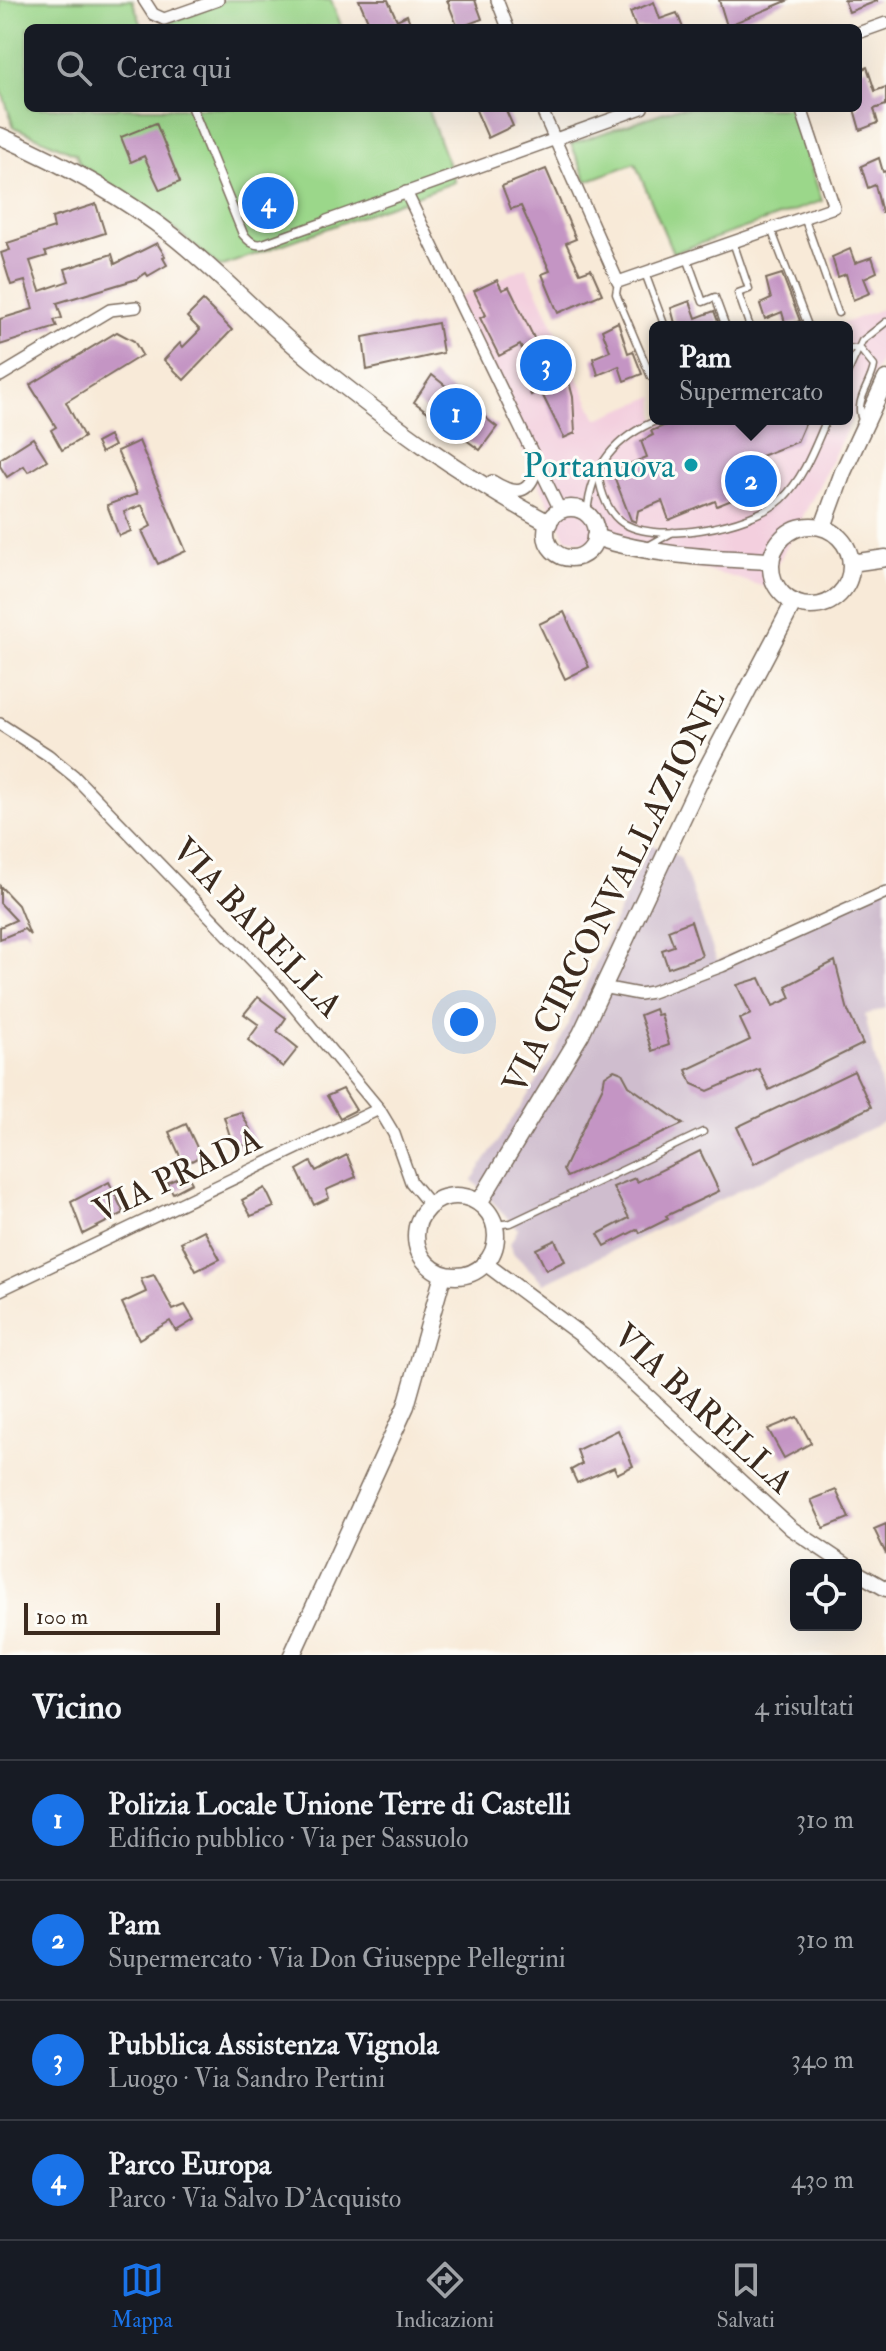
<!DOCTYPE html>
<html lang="it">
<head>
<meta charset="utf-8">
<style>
  body { margin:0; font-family:"IM FELL Double Pica",serif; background:#20242c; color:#f1f3f6 }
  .controls { position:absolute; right:24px; bottom:24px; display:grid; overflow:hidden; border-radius:12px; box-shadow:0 8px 32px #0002 }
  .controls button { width:72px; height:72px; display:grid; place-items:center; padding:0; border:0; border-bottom:2px solid #363941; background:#171b24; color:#f1f3f6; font:40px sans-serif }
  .scale { position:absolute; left:24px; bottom:20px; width:196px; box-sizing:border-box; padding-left:8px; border:4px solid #3b2a1e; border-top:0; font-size:22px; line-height:28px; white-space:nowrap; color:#3b2a1e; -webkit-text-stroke:6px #fdfcf7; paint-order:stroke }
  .you { position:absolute; left:464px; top:1022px; width:28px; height:28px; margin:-20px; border:6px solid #fff; border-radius:50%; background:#1a73e8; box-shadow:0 0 0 12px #1a73e833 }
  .badge { display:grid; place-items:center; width:52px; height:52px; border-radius:50%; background:#1a73e8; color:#fff; font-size:26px; font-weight:700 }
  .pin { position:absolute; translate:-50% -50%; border:4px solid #fff; box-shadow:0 2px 8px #0006 }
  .popup { position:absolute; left:649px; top:321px; width:204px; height:104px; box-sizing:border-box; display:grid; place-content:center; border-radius:12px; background:#171b24; filter:drop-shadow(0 2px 6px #0005); font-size:26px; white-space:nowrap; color:#9ea1a6 }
  .popup b { font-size:30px; color:#f1f3f6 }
  .popup::after { content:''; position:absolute; left:50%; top:100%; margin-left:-16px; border:16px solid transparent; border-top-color:#171b24 }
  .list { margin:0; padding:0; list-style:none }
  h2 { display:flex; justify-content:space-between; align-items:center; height:104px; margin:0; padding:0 32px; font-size:34px }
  h2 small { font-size:26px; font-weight:400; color:#9ea1a6 }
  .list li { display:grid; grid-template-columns:52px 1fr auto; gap:24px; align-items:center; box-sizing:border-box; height:120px; padding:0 32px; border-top:2px solid #363941 }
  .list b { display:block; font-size:30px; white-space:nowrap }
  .list p { margin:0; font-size:26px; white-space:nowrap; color:#9ea1a6 }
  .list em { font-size:26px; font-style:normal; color:#9ea1a6 }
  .icon { flex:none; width:44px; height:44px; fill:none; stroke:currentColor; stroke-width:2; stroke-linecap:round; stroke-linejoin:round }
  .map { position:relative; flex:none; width:886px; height:1655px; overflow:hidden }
  .search { position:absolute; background:#171b24; box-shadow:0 8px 32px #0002; left:24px; right:24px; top:24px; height:88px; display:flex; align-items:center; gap:20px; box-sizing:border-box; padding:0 28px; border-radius:12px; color:#9ea1a6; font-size:30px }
  .sheet { height:584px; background:#171b24 }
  nav { display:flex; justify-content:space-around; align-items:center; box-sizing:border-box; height:112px; border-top:2px solid #363941; background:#171b24; font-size:22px; color:#9ea1a6 }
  nav a { display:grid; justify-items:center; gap:4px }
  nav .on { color:#1a73e8 }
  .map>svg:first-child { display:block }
  .built { fill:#f3cfde }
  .industrial { fill:#cfbdce }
  .green { fill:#9bd78a; stroke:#6b8054; stroke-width:2 }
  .building { fill:#c495c4 }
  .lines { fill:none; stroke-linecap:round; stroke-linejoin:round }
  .service-casing { stroke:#7d6d5f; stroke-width:9 }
  .pedestrian-casing { stroke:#7d6d5f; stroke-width:11 }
  .minor-casing { stroke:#7d6d5f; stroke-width:14 }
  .tertiary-casing { stroke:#7d6d5f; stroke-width:17 }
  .secondary-casing { stroke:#7d6d5f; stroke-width:19 }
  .service { stroke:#fff; stroke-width:6 }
  .pedestrian { stroke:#fff; stroke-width:8 }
  .minor { stroke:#fff; stroke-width:11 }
  .tertiary { stroke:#fff; stroke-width:14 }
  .secondary { stroke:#fff; stroke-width:16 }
  .culture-dot { fill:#0f9aa8; stroke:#fdfcf7; stroke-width:3 }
  .labels { text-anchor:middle; stroke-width:6; stroke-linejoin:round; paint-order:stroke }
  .culture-label { font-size:34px; fill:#0d838f; stroke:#fdfcf7; text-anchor:end }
  .street-label { font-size:34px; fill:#3b2a1e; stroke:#fdfcf7 }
</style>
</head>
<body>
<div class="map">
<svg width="886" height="1655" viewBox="0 0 886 1655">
  <rect width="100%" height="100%" fill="#fdfcf7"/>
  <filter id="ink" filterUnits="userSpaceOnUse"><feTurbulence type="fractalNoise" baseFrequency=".0125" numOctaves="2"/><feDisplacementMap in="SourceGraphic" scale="16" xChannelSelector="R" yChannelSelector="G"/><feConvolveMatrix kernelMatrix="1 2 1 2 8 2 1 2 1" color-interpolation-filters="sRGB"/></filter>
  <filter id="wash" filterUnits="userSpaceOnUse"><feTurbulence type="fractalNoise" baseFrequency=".006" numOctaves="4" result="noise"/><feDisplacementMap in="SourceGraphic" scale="32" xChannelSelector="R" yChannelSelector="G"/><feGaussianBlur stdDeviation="1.8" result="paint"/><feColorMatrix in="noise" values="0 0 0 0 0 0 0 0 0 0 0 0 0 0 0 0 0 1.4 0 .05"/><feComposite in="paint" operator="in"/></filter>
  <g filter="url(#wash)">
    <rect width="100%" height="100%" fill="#f8ead8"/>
    <path class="built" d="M526 267 597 419 655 396V419H847V327H834L886 307V349L816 492 765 587 729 576 566 538 449 302Z"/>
    <path class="industrial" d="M650 844 680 857 717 961 886 881V1008L865 1015 886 1108V1121L544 1283 513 1253 510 1244 518 1229 472 1180 552 1059Z"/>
    <g class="green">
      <path d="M0 0H132L143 28H28V108H427L455 182 220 267 166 222 80 164 76 154 14 127 0 86Z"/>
      <path d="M225 0H331L342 28H156Z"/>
      <path d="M676 108H791L822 201 673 253 635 163 587 181 571 144Z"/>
    </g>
    <g id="blocks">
      <g class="building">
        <path d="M359 0H388L397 20 407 15 412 28H371Z"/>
        <path d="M447 0H475L482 19 458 28Z"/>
        <path d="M719 0H789L727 26Z"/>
        <path d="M844 0H877V1L849 12Z"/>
        <path d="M654 2 660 19 677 13 683 28H636L630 12Z"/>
        <path d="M867 67 875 91 886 87V105L874 109 878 123 860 130 854 109 858 108V71Z"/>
        <path d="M475 108H505L513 126 488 138Z"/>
        <path d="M156 123 180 182 160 190 144 156 131 162 121 137Z"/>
        <path d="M879 158 883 172 886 171V213H882L875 185 868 188 861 166Z"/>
        <path d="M546 169 576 239 566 243 580 273 591 269 602 294 558 313 542 274 550 271 521 206 511 209 502 186Z"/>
        <path d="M96 204 105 233 45 252 47 256 30 261 40 291 69 281 65 269 112 254 115 264 157 243 165 256 163 258 167 265 148 276 146 273 137 279 57 303 62 318 54 320 57 327 0 345V319L33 309 25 281 11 285 1 253 10 250 7 243 54 228 52 218Z"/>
        <path d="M850 249 855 263 872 257 877 272 864 278 870 293 853 300 846 274 838 277 832 257Z"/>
        <path d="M782 274 800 321 786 326 782 312 765 319 760 304 771 299 766 279Z"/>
        <path d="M497 280 502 290 509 287 537 344 547 339 569 382 573 397 575 433 564 438 540 390 531 395 524 379 536 373 520 345 499 356 480 318 486 315 474 291Z"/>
        <path d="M203 301 232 330 184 380 164 360 180 343 183 347 200 330 187 317Z"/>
        <path d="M690 301 696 318 714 311 720 327H676L671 308Z"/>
        <path d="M618 322 628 353 633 351 642 374 624 381 619 366 598 375 593 358 610 351 602 330Z"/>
        <path d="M438 323 443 353 367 370 363 337Z"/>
        <path d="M117 332 134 341 142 355 66 402 84 437 62 450 51 430 56 427 30 385Z"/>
        <path d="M432 375 497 427 480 450 414 402Z"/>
        <path d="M681 419H807L797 442 753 459 764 487 717 506 715 501 669 520 662 501 638 511 636 522 631 520 612 471 647 457 641 441 653 435 651 431Z"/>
        <path d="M109 436 114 446 101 453 96 443Z"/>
        <path d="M33 438 47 460 28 472 24 466 7 477 0 466V459Z"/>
        <path d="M139 441 186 551 158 564 142 531 151 526 142 505 124 512 131 531 119 536 107 505 137 494 117 451Z"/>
        <path d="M564 612 589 667 565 679 539 624Z"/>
        <path d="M0 886 18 905 30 935 24 929 0 939V927L16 920 0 903Z"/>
        <path d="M691 921 702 956 668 968 662 950 674 946 668 930Z"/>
        <path d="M835 961 848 1011 863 1044 769 1090 759 1069 708 1091 692 1084 686 1070 750 1040 740 1019 751 1014 737 985 760 978 773 1006 791 998 786 986Z"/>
        <path d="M258 997 286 1018 277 1031 298 1048 283 1067 248 1040 259 1025 244 1014Z"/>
        <path d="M655 1009 657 1015 661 1014 669 1045 652 1051 640 1015Z"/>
        <path d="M614 1070 622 1073 629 1086 683 1124 567 1177 563 1170 603 1086 605 1076Z"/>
        <path d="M854 1071 871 1107 754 1164 737 1127Z"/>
        <path d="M343 1089 356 1110 340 1118 327 1096Z"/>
        <path d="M241 1112 256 1141 234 1149 224 1117Z"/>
        <path d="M186 1124 201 1156 184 1165 169 1132Z"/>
        <path d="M700 1151 719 1191 666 1216 668 1219 640 1233 638 1229 605 1246 598 1234 629 1218 613 1187 635 1178 637 1182Z"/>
        <path d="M347 1155 356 1177 326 1190 329 1198 314 1205 297 1170 311 1162 316 1171Z"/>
        <path d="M187 1174 192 1183 173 1193 167 1183Z"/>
        <path d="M109 1182 124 1213 83 1234 71 1202Z"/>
        <path d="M265 1188 274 1207 251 1216 242 1200Z"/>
        <path d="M204 1230 220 1259 196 1271 181 1242Z"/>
        <path d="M555 1240 565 1261 546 1270 536 1249Z"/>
        <path d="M154 1275 173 1310 185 1305 194 1320 176 1331 170 1321 139 1339 122 1303 146 1292 141 1279Z"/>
        <path d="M797 1417 811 1443 784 1458 768 1429Z"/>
        <path d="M618 1430 633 1466 617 1474 614 1467 577 1483 571 1470 582 1464 577 1450Z"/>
        <path d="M836 1490 849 1518 824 1528 811 1500Z"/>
        <path d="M886 1524V1554L874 1529Z"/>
      </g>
    </g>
  </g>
  <g filter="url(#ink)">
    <use href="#blocks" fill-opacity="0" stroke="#7d6d5f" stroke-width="2"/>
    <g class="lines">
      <g class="service-casing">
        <g id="service">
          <path d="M804 217 838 313"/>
          <path d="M771 229 807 323"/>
          <path d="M733 242 749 289 738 293 750 327"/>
          <path d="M687 258 703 302 715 297 726 327"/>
          <path d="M645 273 665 327"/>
          <path d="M618 282 616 294 651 377"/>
          <path d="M847 348 861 350 874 366C871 385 854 400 862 420"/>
          <path d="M847 374 862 341 886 322"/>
          <path d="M598 469C599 486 605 508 619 520 650 547 753 526 782 499 804 478 815 446 827 419"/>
          <path d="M587 514C591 466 615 437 660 419"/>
          <path d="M648 546 673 532"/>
          <path d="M495 1225 511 1223 703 1132"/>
        </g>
      </g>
      <g class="pedestrian-casing">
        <path id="pedestrian" d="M192 108 243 234C249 241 254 246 263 244L327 221"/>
      </g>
      <g class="minor-casing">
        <g id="minor">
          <path d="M144 0 153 14 164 19 218 0"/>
          <path d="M497 0 508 28"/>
          <path d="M858 33 886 23"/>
          <path d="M541 108 618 282 834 207 801 108"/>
          <path d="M406 192 560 510"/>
          <path d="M327 221 642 108"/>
          <path d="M0 376 110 310 136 307"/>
          <path d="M492 481C516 496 530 495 537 466"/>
          <path d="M0 724 48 755 74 776 278 987 379 1109 394 1134 411 1182 430 1205"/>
          <path d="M602 987 639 994 652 992 722 966 886 892"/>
          <path d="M0 1290 379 1109"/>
        </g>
      </g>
      <g class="tertiary-casing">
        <g id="tertiary">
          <path d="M486 1264 581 1335 792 1529 846 1565"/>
          <path d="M856 1572 886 1589"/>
        </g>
      </g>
      <g class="secondary-casing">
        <g id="secondary">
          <path d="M0 136C61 163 120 194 173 236 222 275 265 322 313 361 388 422 464 478 549 523"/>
          <circle cx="571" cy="533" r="25"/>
          <circle cx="811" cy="566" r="40"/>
          <path d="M823 527 843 472 886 379"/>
          <path d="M595 537C651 556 713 558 771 561"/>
          <path d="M851 563 886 558"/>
          <circle cx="456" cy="1236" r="40"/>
          <path d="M479 1203 581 1034 699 783 794 602"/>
          <path d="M292 1655 406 1406 443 1275"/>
        </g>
      </g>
      <use href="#service" class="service"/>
      <use href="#pedestrian" class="pedestrian"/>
      <use href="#minor" class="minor"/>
      <use href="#tertiary" class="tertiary"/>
      <use href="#secondary" class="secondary"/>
    </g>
  </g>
  <circle class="culture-dot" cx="691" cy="465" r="8"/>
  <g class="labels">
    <g class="culture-label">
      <text x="675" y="477">Portanuova</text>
    </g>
    <g class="street-label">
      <text transform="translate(613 891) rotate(-63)" y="12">VIA CIRCONVALLAZIONE</text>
      <text transform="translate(258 927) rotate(47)" y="12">VIA BARELLA</text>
      <text transform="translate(177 1174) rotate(-25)" y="12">VIA PRADA</text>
      <text transform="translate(704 1408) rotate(43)" y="12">VIA BARELLA</text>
    </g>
  </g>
</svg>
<div class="controls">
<button><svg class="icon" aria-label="locate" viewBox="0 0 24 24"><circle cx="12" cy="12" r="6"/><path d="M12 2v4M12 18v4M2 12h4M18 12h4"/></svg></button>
</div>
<div class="scale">100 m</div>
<div class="you"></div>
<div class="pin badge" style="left:456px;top:414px">1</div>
<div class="pin badge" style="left:751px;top:481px">2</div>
<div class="popup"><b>Pam</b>Supermercato</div>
<div class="pin badge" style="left:546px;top:365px">3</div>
<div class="pin badge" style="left:268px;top:203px">4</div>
<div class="search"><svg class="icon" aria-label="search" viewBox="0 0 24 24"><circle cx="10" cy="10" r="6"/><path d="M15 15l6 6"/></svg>Cerca qui</div>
</div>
<section class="sheet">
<h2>Vicino<small>4 risultati</small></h2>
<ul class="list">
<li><span class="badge">1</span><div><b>Polizia Locale Unione Terre di Castelli</b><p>Edificio pubblico · Via per Sassuolo</p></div><em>310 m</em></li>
<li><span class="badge">2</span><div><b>Pam</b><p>Supermercato · Via Don Giuseppe Pellegrini</p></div><em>310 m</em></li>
<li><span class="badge">3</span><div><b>Pubblica Assistenza Vignola</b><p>Luogo · Via Sandro Pertini</p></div><em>340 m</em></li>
<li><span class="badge">4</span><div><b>Parco Europa</b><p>Parco · Via Salvo D'Acquisto</p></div><em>430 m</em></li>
</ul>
</section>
<nav>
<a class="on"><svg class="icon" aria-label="map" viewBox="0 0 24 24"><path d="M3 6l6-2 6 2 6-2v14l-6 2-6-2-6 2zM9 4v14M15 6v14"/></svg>Mappa</a>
<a><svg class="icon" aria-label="directions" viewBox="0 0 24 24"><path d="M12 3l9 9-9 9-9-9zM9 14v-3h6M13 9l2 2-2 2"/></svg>Indicazioni</a>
<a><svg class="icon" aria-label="saved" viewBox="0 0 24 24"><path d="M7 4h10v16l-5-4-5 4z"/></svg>Salvati</a>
</nav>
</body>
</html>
